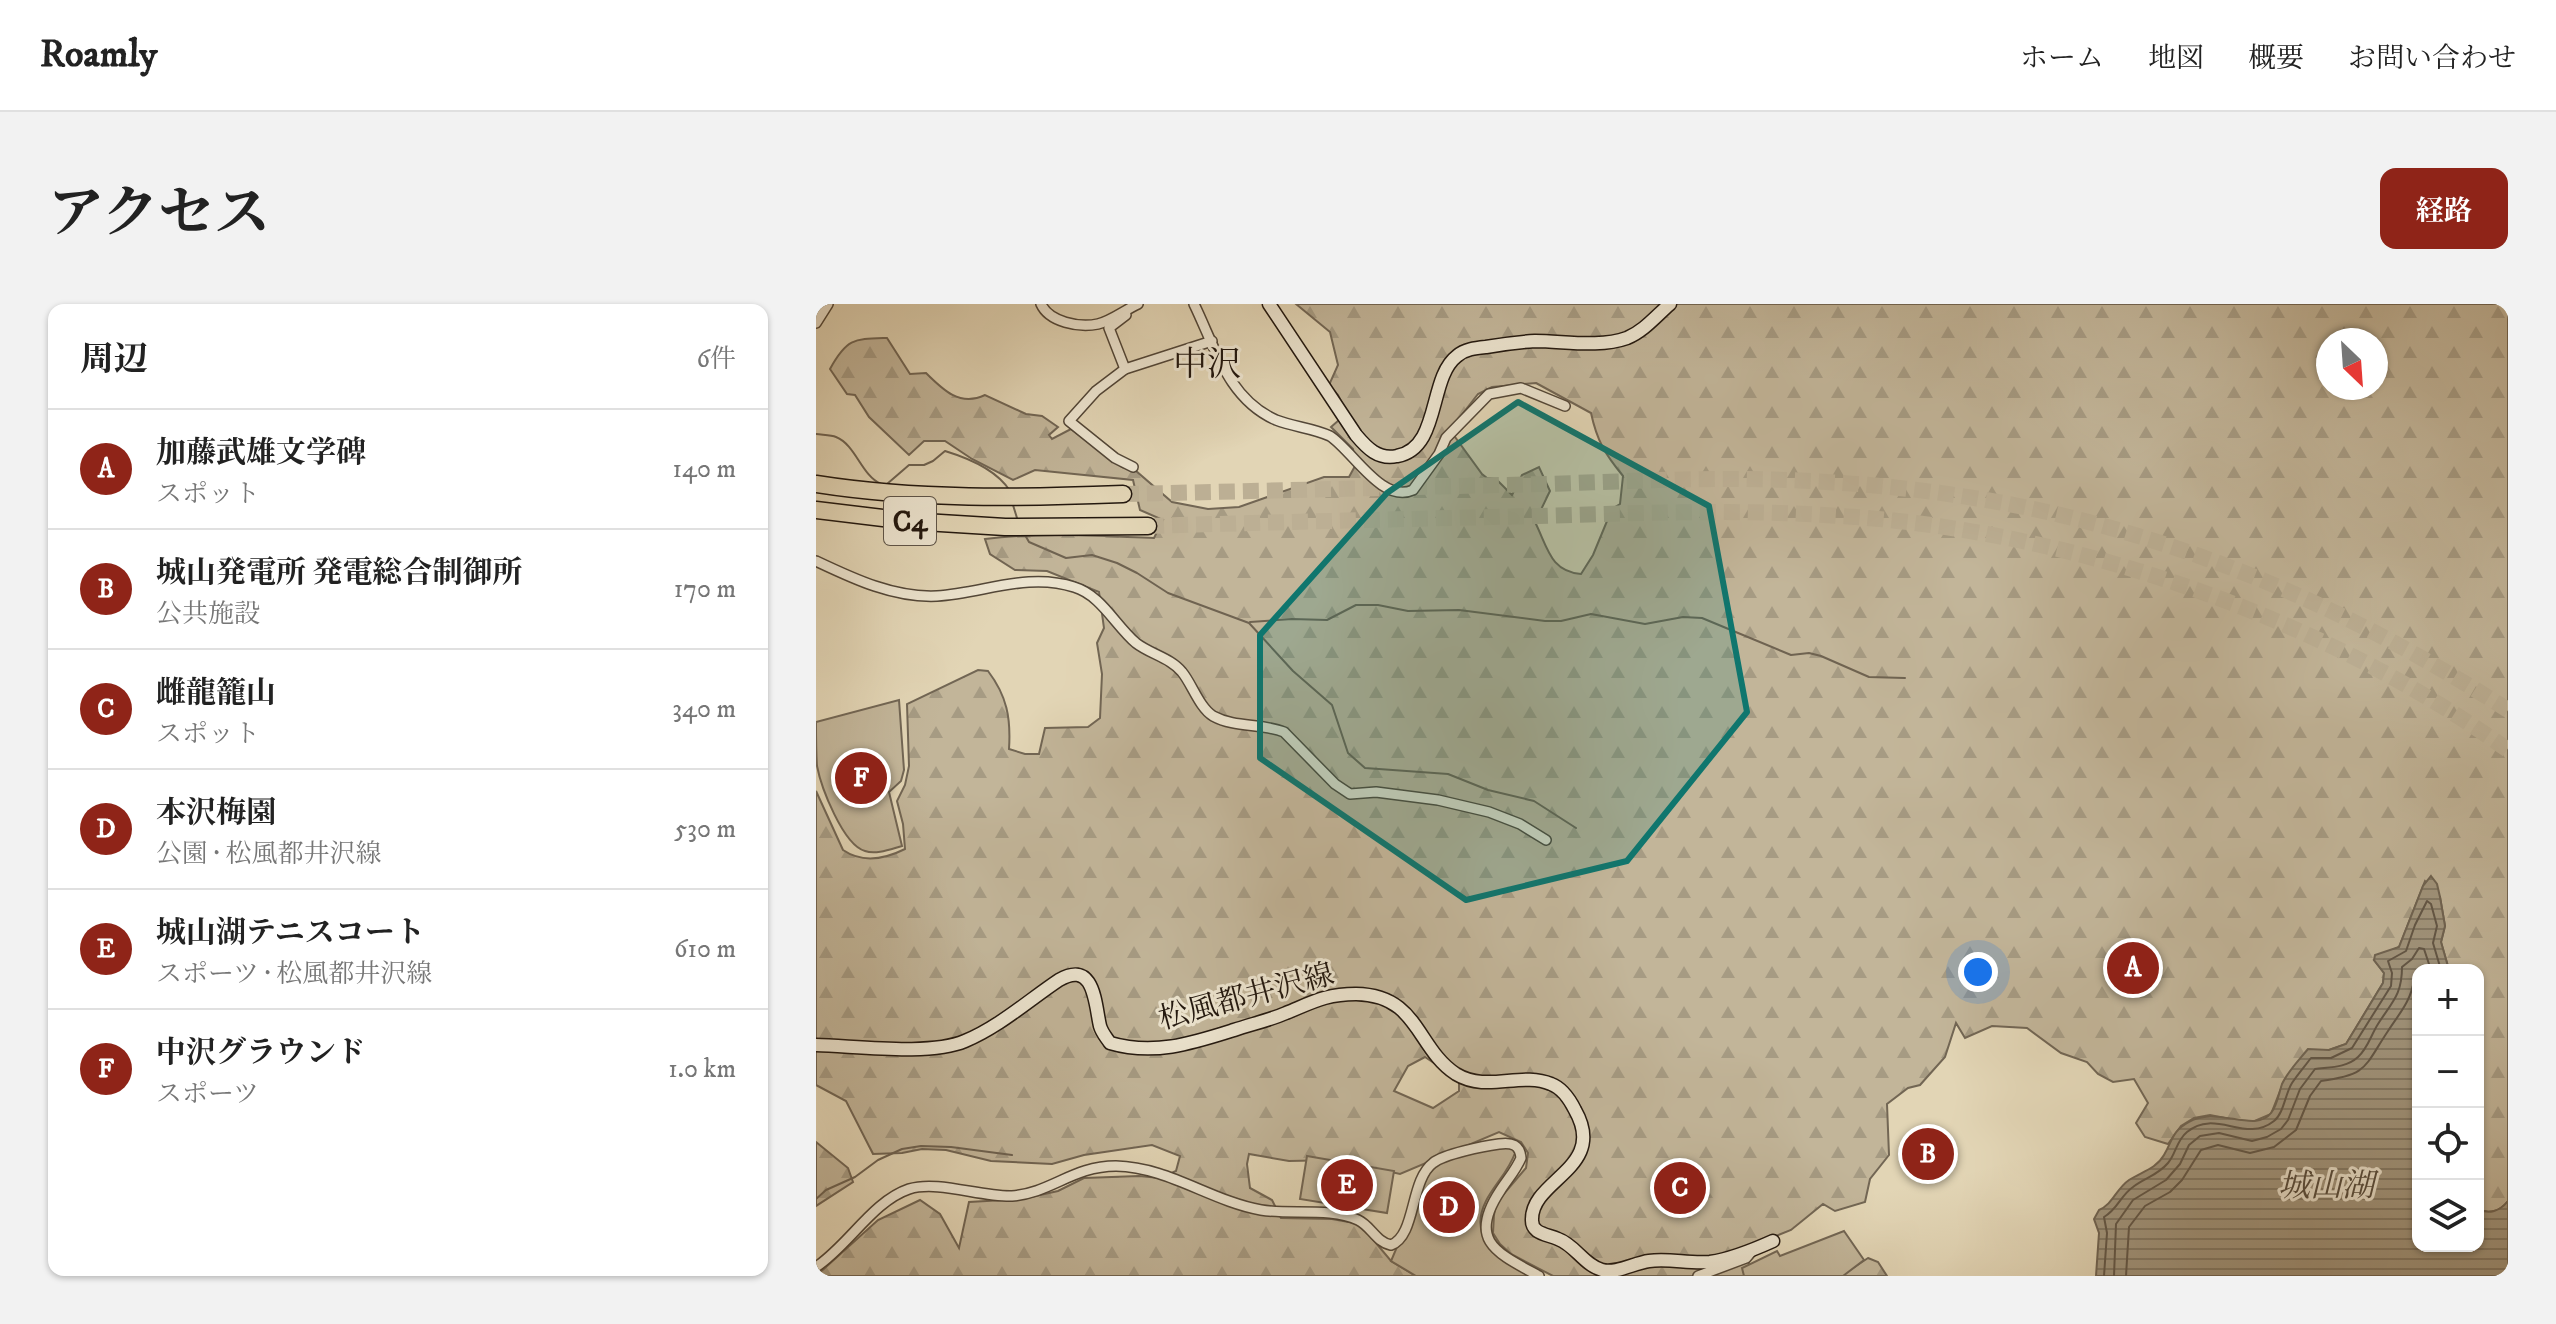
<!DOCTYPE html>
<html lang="ja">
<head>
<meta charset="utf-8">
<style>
  body { margin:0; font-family:"IM FELL DW Pica","Noto Serif JP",serif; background:#f2f2f2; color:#222 }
  .controls { position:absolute; right:24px; bottom:24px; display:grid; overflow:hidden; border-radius:16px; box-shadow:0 2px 6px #0004 }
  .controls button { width:72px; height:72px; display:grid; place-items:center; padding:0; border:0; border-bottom:2px solid #e0e0e0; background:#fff; color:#222; font:40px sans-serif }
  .compass { position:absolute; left:1500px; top:24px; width:72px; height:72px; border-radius:50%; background:#fff; box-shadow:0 2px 6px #0004; rotate:155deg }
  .you { position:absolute; left:1162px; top:668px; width:28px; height:28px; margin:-20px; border:6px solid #fff; border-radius:50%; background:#1a73e8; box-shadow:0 0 0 12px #1a73e833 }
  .badge { display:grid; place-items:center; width:52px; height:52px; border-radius:50%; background:#8f2418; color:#fff; font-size:26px; font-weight:700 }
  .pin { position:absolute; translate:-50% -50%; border:4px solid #fff; box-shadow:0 2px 8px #0006 }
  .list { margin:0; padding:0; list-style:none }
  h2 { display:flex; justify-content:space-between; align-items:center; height:104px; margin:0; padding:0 32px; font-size:34px }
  h2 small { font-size:26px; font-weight:400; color:#767676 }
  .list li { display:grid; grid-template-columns:52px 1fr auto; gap:24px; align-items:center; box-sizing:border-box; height:120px; padding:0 32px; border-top:2px solid #e0e0e0 }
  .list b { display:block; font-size:30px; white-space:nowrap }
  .list p { margin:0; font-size:26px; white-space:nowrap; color:#767676 }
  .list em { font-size:26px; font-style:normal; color:#767676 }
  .icon { flex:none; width:44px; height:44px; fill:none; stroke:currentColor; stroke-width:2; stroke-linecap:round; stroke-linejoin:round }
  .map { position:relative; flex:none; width:1692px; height:972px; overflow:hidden; border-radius:16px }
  header { display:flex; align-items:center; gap:48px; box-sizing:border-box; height:112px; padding:0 40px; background:#fff; border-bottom:2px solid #e0e0e0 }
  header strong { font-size:38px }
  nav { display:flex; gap:44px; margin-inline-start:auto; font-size:28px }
  .intro { display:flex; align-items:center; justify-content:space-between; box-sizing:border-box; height:192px; padding:0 48px }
  h1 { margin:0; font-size:56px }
  .button { padding:20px 36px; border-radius:16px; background:#8f2418; color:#fff; font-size:28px; font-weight:700 }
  main { display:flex; gap:48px; padding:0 48px }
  aside { flex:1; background:#fff; border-radius:16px; box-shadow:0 2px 6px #0004 }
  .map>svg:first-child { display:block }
  .forest { fill:url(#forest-firs); stroke:#726654; stroke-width:2; fill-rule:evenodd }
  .green { fill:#c2b599; stroke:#726654; stroke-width:2 }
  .water { fill:url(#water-rules); stroke:#6f6351; stroke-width:2 }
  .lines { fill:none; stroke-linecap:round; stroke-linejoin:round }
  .shore { stroke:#625646; stroke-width:2 }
  .stream { stroke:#6f6351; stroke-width:2 }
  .highway-tunnel { stroke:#bcaf94; stroke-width:16; stroke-dasharray:16 8; stroke-linecap:butt }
  .street-casing { stroke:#534738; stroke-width:12 }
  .secondary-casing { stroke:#23180f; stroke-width:15 }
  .highway-casing { stroke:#23180f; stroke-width:19 }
  .street { stroke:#ece4cf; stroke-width:9 }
  .secondary { stroke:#ece4cf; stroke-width:12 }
  .highway { stroke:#e2d5b5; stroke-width:16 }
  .marked { fill:#0f766e; fill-opacity:0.2; stroke:#0f766e; stroke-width:6; stroke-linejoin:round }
  .labels { text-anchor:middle; stroke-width:6; stroke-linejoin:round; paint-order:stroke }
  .shield { fill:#ece4cf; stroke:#5f5549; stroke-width:2 }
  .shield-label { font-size:28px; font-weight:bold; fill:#23180f }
  .street-label { font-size:30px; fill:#23180f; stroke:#ece4cf }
  .water-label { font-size:32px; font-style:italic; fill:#554a3b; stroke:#ece4cf }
  .quarter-label { font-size:34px; fill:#23180f; stroke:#ece4cf }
</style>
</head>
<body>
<header>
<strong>Roamly</strong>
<nav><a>ホーム</a><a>地図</a><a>概要</a><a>お問い合わせ</a></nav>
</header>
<div class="intro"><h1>アクセス</h1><a class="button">経路</a></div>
<main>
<aside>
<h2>周辺<small>6件</small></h2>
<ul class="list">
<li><span class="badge">A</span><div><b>加藤武雄文学碑</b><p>スポット</p></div><em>140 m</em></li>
<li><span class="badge">B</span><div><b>城山発電所 発電総合制御所</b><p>公共施設</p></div><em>170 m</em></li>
<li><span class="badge">C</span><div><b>雌龍籠山</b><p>スポット</p></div><em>340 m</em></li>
<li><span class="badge">D</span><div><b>本沢梅園</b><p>公園 · 松風都井沢線</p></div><em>530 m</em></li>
<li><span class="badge">E</span><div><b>城山湖テニスコート</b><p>スポーツ · 松風都井沢線</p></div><em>610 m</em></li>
<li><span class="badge">F</span><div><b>中沢グラウンド</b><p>スポーツ</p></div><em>1.0 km</em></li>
</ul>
</aside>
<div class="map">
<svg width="1692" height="972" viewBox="0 0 1692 972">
  <defs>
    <pattern id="forest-firs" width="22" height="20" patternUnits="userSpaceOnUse" patternTransform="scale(2)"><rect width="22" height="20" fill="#c2b599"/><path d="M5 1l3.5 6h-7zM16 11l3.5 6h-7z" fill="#a69b83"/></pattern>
    <pattern id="water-rules" width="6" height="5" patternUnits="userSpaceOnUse" patternTransform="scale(2)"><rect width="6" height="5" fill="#a1957d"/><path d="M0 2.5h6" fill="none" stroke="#837965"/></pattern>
  </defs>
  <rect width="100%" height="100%" fill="#e2d5b5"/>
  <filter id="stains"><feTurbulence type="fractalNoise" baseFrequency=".0025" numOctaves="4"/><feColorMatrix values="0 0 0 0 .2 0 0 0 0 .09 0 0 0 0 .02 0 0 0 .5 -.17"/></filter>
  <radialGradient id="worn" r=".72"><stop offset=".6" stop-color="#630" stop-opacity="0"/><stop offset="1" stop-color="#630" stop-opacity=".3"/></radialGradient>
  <g class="forest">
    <path d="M480 0H1692V897C1684 907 1673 911 1662 905V666H1633L1625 638 1629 622 1624 593 1609 577 1583 643 1558 656 1568 669 1567 679 1530 740 1513 746 1468 777 1455 810 1434 819 1394 811 1378 814 1365 822 1352 840 1329 833 1320 819 1332 799 1318 775 1297 778 1282 770 1271 758 1245 749 1211 724 1176 722 1149 734 1140 719 1129 753 1104 781 1092 784 1071 800 1073 851 1054 875 1049 898 1019 907 1007 900 975 926 945 938 928 951 940 972H737L695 950 684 940 677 929 678 911 680 899 710 864 712 849 705 838 683 828 584 870 521 856 473 857 433 850 431 860 434 884 456 896 465 914 516 915 544 920 575 957 600 972H0L62 916 104 896 124 910 143 944 153 898 206 895 242 887 268 874 323 872 344 874 360 867 364 852 336 841 268 851 236 860 175 857 130 846 106 845 86 849 57 850 30 797 0 781V487L27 546C46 559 69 555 89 545L87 520 81 497 89 481 93 462 91 400 162 366 172 367C191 392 195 414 193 445L209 450H223L229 424 272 423 284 414 286 370 281 339 288 324 283 288 231 267 199 266 174 250 169 235C225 228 281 232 338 234L347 216 324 206 317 176 219 166 197 176 156 155 129 137H108L93 151 53 113 39 91 31 90 14 65C31 34 38 35 71 34L94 70 110 69C127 86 144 103 169 91L210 110 226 112 242 123 233 131 236 135 255 125 306 163 320 167 356 198 392 205 423 203 508 173H533L539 162 537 145 515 123 531 109 522 91 513 81 522 61 514 28ZM1512 36H1560V84H1512ZM720 79 775 109C781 137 789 150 807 172L804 200 796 205 777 251 765 270C734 267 732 244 719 218L734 187 723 163 706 171 696 191 680 175 671 174 666 170 634 126 662 90 676 83ZM609 753 643 776V787L617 804 578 787 592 762Z"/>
    <path d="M0 838 32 864 37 878 0 902Z"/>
    <path d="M1052 954 1062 958 1071 972H1025Z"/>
  </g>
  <g class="green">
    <path d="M83 396 88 466 85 477 73 488 86 542C75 545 60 551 49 547 27 541 5 483 1 462 0 448 0 432 0 418Z"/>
    <path d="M680 840 697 845 699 849C693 867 678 881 670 897 650 937 687 956 716 972H600L575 957 614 865 623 858Z"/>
    <path d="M491 852 578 867 571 909 484 895Z"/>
    <path d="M1028 927 1048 956 1027 972H928L926 964 961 947 964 952Z"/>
  </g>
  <path class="water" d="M1615 572 1621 580 1624 593 1629 622 1625 638 1633 666H1602V942H1662V905C1673 911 1684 907 1692 897V972H1280L1283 929 1278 915 1283 906C1297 900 1300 885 1313 876 1325 868 1340 865 1348 851 1357 836 1355 828 1373 818 1400 801 1439 830 1455 809 1461 802 1463 789 1466 780 1472 767 1483 756 1492 745L1513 746 1530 740 1567 679 1568 669 1558 656 1559 651 1583 643 1607 582Z"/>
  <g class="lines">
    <g class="shore">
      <path d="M1288 972 1291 929 1288 913C1302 905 1304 892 1317 883 1329 874 1342 871 1352 859 1360 850 1360 837 1371 828 1400 804 1429 840 1458 817 1468 809 1469 790 1476 779 1482 770 1489 762 1495 754H1515L1536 744 1575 682 1576 669 1572 657 1590 647 1599 621 1611 597 1615 600 1621 622 1617 639 1625 666"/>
      <path d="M1298 972 1300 920 1317 896 1350 876 1364 860 1373 841 1384 832 1403 829 1436 837 1451 833 1465 825 1472 816 1484 785 1499 765C1514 763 1530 764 1542 753 1552 744 1555 731 1562 720 1576 698 1586 691 1586 663L1596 655 1603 644 1608 645 1615 666"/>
      <path d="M1310 972 1313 923 1329 902 1354 888 1366 876 1385 846 1402 841 1434 849 1458 843 1480 826 1494 792 1505 777C1552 771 1548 763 1572 727 1583 710 1595 697 1598 676L1602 674"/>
    </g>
    <g class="stream">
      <path d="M0 130C6 131 15 131 20 133 40 141 45 171 65 180"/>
      <path d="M71 180 93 161H108L117 157 129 147C152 154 181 166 194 187"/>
      <path d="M197 201 201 214"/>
      <path d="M209 231 213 238 250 254 276 251 301 259 321 269 352 289 433 319 477 367 516 401 532 449 549 464 632 470 672 486 718 497 760 524"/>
      <path d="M434 318 476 315 511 316 540 301H562L592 307 643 306 729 317H745L775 310 829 320 867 313 886 314 975 351 993 349 1005 352 1053 373 1089 374"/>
      <path d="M0 895 10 886 39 873 62 856 86 845 105 842 135 843 196 851"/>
    </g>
    <g class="highway-tunnel">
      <path d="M307 190C448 187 590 183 731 180 791 178 851 175 911 175 1039 175 1171 189 1295 224 1441 265 1565 325 1692 406"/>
      <path d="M332 222C462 218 591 215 721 212 822 209 924 205 1025 212 1254 226 1506 312 1692 446"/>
    </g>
    <g class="street-casing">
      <g id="street">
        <path d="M225 0C233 18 263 24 282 20 295 17 309 6 322 0"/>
        <path d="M378 0C399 43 412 95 460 116 478 123 497 124 514 132 537 147 566 200 597 186L623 150 630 134 673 90 705 84 749 102"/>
        <path d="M0 19 12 0"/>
        <path d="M309 65 293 24 310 11"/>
        <path d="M317 163 299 154 253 117 280 87 309 65 396 37"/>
        <path d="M0 257C38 275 78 294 121 292 168 289 212 268 258 283 285 291 299 321 320 339 334 350 355 354 366 368 376 380 383 403 397 412 419 424 445 419 468 428L519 480 534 490 560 488 622 496 673 508 704 520 730 536"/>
        <path d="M0 963C32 942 57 897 93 885 122 876 164 893 196 892 235 889 257 862 300 862 352 863 395 897 445 906 474 911 515 903 542 916 555 922 560 938 575 941 600 932 594 876 617 859 628 850 668 842 683 840 696 838 704 841 705 854 700 866 691 876 684 887 651 937 681 949 723 972"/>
        <path d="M882 972 930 954 936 947"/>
      </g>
    </g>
    <g class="secondary-casing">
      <g id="secondary">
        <path d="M453 0 540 131C551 144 562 156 581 152 625 144 612 74 641 52 649 45 660 44 670 43 687 40 703 38 719 37 748 37 783 44 811 34 828 27 840 12 854 0"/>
        <path d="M0 741C40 742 114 752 149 737 183 723 213 696 243 676 279 655 279 701 284 722 286 729 290 733 294 739 338 752 377 739 418 726 436 720 454 716 470 709 497 698 510 690 540 690 603 691 600 744 640 770 671 789 705 767 735 780 746 784 754 796 759 806 792 864 716 875 716 915 715 930 731 930 742 935 759 941 768 961 786 966 800 970 818 959 833 957 853 954 873 960 894 958 915 955 937 946 957 937"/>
      </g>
    </g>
    <g class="highway-casing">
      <g id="highway">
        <path d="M0 180C101 196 204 194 307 190"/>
        <path d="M0 206 92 217 189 223 332 222"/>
      </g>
    </g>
    <use href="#street" class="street"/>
    <use href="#secondary" class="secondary"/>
    <use href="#highway" class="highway"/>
  </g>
  <path class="marked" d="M702 98 893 202 931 408 811 557 650 596 444 454V331L571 189Z"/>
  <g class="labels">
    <rect class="shield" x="68" y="193" width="52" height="48" rx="6"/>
    <g class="shield-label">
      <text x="94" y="227">C4</text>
    </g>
    <g class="street-label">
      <text transform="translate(430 692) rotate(-15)" y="10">松風都井沢線</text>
    </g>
    <g class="water-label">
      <text x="1510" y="892">城山湖</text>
    </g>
    <g class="quarter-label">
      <text x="391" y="71">中沢</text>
    </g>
  </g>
  <rect width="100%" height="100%" filter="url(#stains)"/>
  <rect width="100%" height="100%" fill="url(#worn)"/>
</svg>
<div class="controls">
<button>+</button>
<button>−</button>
<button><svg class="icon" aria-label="locate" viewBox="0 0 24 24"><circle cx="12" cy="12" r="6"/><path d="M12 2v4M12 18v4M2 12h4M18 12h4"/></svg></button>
<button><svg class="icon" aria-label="layers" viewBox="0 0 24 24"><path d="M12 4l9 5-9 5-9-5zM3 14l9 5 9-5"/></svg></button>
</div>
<svg class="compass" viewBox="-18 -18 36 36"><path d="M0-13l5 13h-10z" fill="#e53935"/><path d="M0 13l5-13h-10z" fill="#767676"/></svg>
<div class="you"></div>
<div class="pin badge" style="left:1317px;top:664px">A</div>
<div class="pin badge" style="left:1112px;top:850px">B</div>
<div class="pin badge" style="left:864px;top:884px">C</div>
<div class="pin badge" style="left:633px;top:903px">D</div>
<div class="pin badge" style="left:531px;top:881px">E</div>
<div class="pin badge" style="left:45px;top:474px">F</div>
</div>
</main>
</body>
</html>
